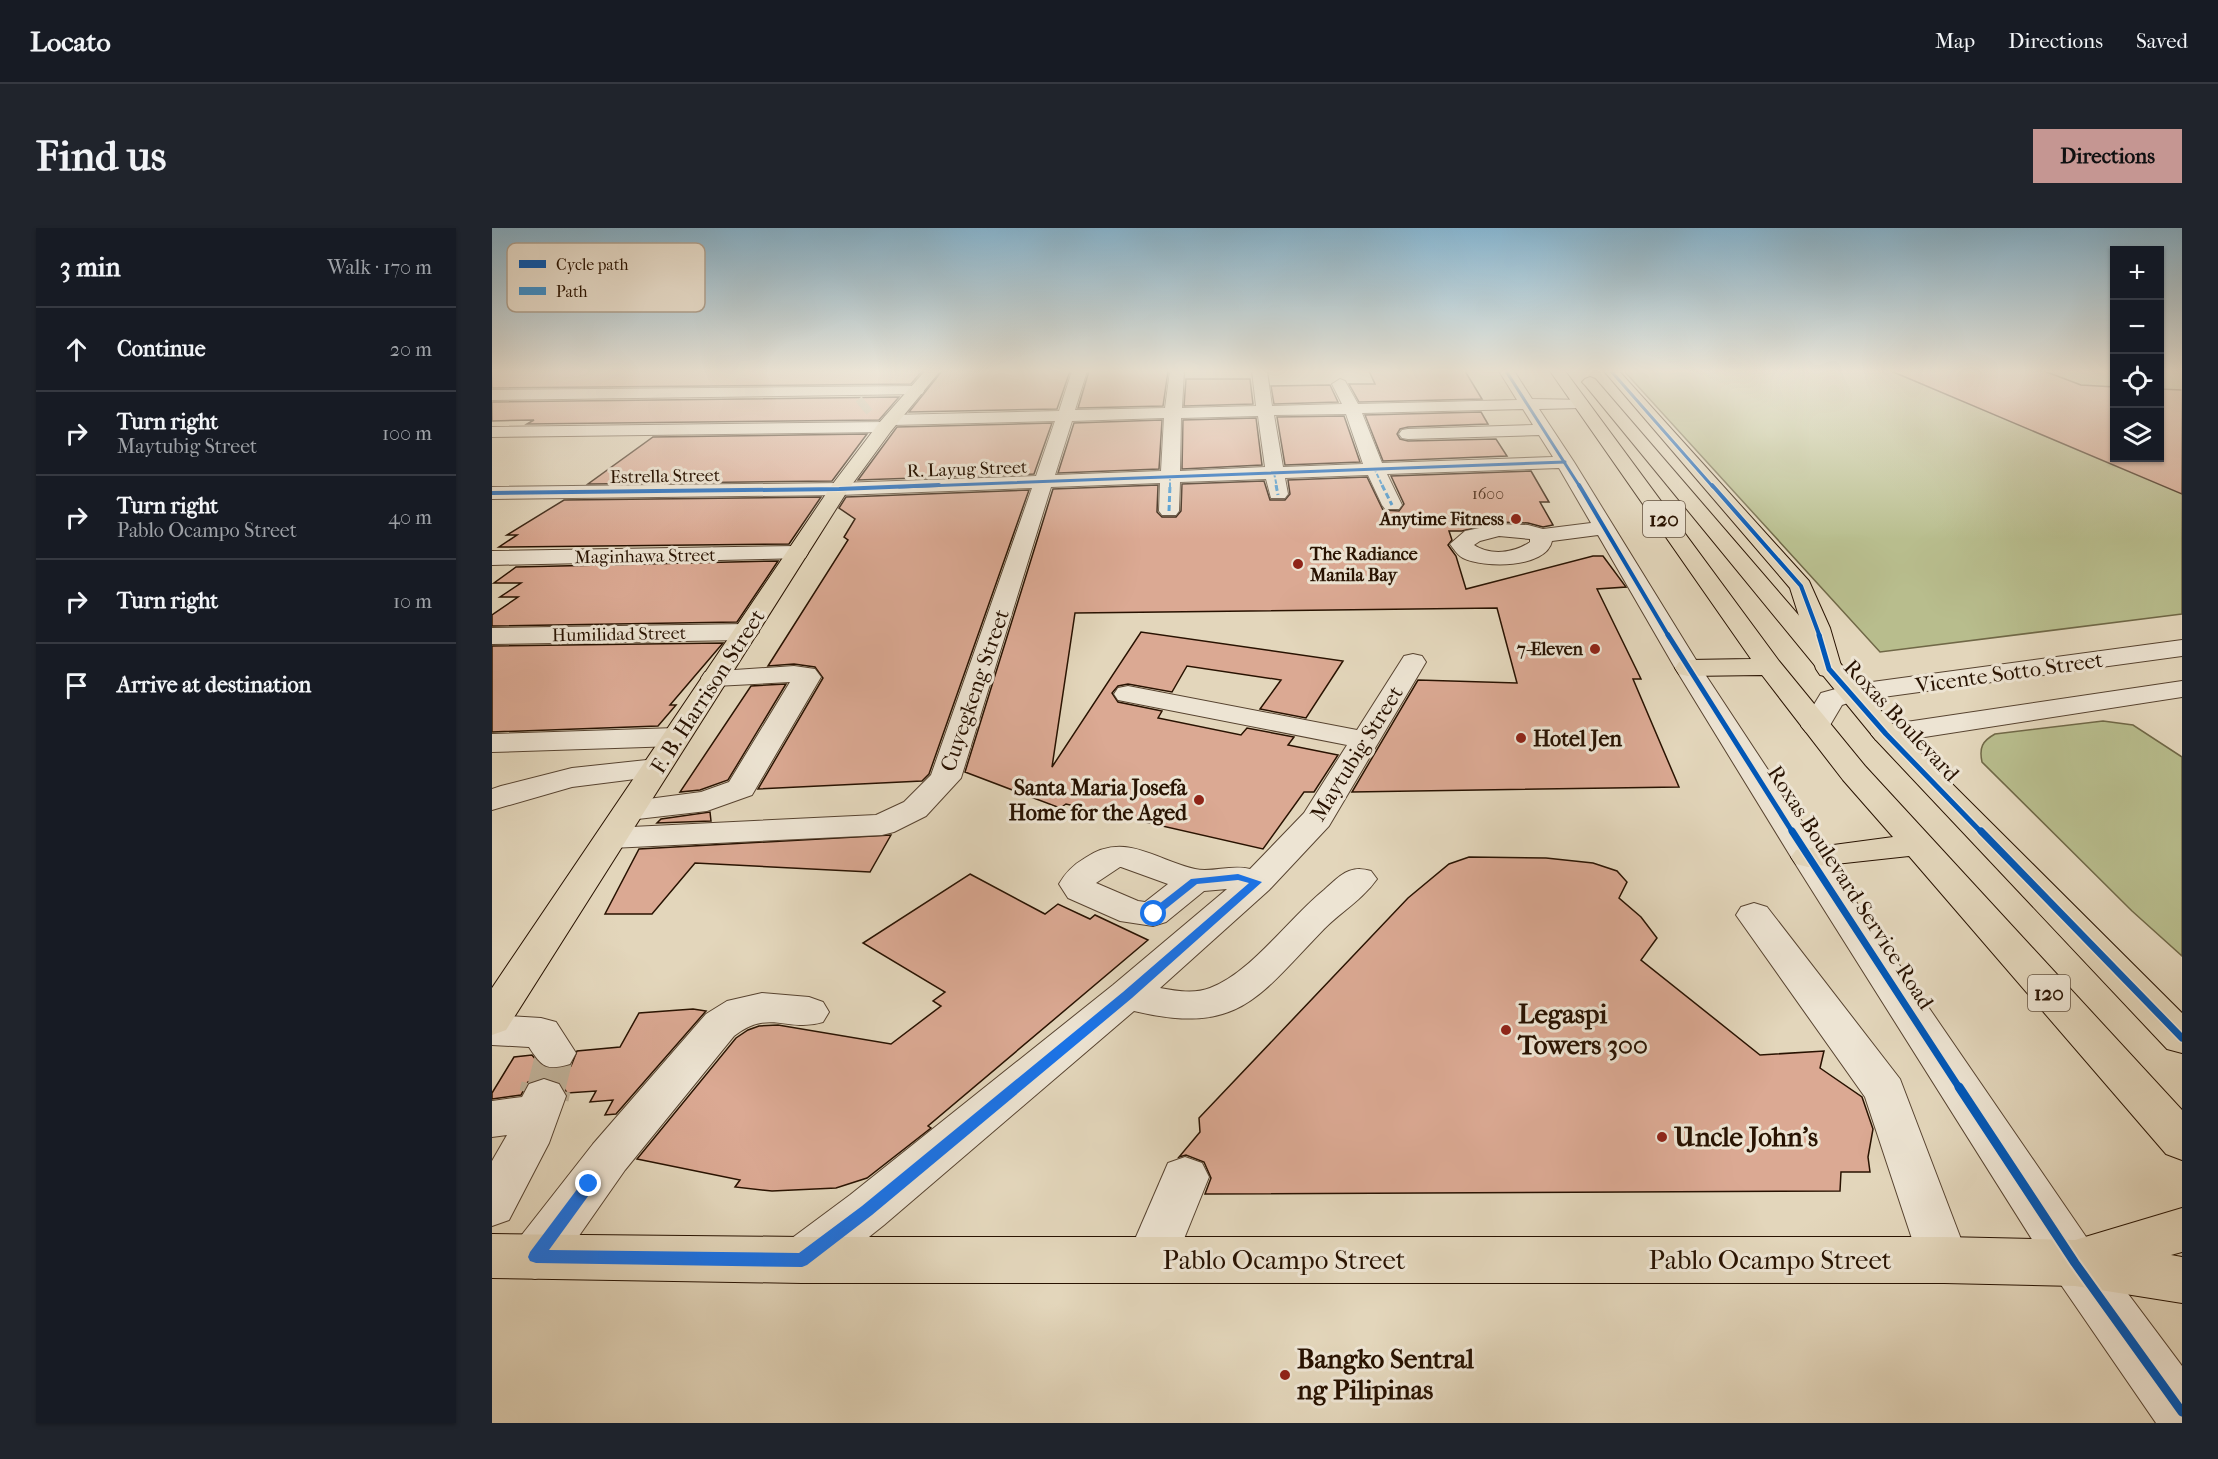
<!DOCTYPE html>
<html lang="en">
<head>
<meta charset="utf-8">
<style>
  body { margin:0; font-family:"IM FELL French Canon",serif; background:#20242c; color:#f1f3f6 }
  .controls { position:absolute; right:18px; top:18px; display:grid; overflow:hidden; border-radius:0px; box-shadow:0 2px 4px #0004 }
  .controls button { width:54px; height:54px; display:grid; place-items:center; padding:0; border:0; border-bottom:2px solid #363941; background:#171b24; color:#f1f3f6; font:30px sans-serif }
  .stop { position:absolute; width:18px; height:18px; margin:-14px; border:4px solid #1a73e8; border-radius:50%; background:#fff }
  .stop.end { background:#1a73e8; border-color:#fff; box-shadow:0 2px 6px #0008 }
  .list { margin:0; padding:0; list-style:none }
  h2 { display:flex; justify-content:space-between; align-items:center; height:78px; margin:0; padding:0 24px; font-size:26px }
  h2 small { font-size:20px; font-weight:400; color:#9ea1a6 }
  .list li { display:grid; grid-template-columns:39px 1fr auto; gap:18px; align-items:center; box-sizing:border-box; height:84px; padding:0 24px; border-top:2px solid #363941 }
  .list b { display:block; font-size:22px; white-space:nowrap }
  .list p { margin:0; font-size:20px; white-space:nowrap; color:#9ea1a6 }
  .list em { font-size:20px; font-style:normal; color:#9ea1a6 }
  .icon { flex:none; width:33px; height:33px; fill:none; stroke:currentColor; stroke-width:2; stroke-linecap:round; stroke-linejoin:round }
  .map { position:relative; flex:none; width:1690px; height:1195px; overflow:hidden; border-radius:0px }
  header { display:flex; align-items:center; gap:36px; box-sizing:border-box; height:84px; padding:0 30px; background:#171b24; border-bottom:2px solid #363941 }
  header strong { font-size:28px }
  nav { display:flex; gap:33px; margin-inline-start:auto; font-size:21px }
  .intro { display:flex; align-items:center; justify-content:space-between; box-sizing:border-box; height:144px; padding:0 36px }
  h1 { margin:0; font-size:42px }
  .button { padding:15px 27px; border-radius:0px; background:#c59692; color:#111; font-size:21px; font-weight:700 }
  main { display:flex; gap:36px; padding:0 36px }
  aside { flex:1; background:#171b24; border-radius:0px; box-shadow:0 2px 4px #0004 }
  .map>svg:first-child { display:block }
  .green { fill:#b8bd8d; stroke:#706847; stroke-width:1.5 }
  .building { fill:#dba993; stroke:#281201; stroke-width:1.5 }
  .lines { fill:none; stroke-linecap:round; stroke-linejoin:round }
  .minor-tunnel-far2 { stroke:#beaf96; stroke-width:17; stroke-dasharray:17 8; stroke-linecap:butt }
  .minor-tunnel-far1 { stroke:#beaf96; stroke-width:38; stroke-dasharray:38 19; stroke-linecap:butt }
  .minor-tunnel { stroke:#beaf96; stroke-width:50; stroke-dasharray:50 25; stroke-linecap:butt }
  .minor-casing { stroke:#574330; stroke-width:2 }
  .major-casing { stroke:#281201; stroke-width:2 }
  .highway-casing { stroke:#281201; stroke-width:2 }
  .minor { fill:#ede4d3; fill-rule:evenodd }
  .major { fill:#e3d6bb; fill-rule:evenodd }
  .highway { fill:#e3d6bb; fill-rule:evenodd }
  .quiet-far1 { stroke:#3c92d0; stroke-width:2; stroke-dasharray:4.5 2; stroke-linecap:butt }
  .quiet { stroke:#3c92d0; stroke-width:3; stroke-dasharray:6 3; stroke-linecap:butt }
  .cycleway-far4-casing { stroke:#ede4d3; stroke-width:5 }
  .cycleway-far3-casing { stroke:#ede4d3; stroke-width:6 }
  .cycleway-far2-casing { stroke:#ede4d3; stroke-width:8 }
  .cycleway-far1-casing { stroke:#ede4d3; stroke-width:10 }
  .cycleway-casing { stroke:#ede4d3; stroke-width:13 }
  .cycleway-far4 { stroke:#0057b8; stroke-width:3 }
  .cycleway-far3 { stroke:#0057b8; stroke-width:4 }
  .cycleway-far2 { stroke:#0057b8; stroke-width:5 }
  .cycleway-far1 { stroke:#0057b8; stroke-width:7 }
  .cycleway { stroke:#0057b8; stroke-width:9 }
  .route { fill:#1a73e8 }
  .poi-dot { fill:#8f2418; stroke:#ede4d3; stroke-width:2 }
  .labels { text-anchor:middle; stroke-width:6; stroke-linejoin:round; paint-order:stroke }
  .far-number-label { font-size:16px; fill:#553826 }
  .far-street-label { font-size:18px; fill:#281201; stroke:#ede4d3 }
  .far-poi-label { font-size:18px; font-weight:bold; fill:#281201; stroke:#ede4d3; text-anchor:end }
  .shield { fill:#ede4d3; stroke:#635140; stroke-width:1.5 }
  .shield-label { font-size:21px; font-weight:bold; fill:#281201 }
  .street-label { font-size:22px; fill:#281201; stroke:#ede4d3 }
  .poi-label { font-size:22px; font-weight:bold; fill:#281201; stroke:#ede4d3; text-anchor:start }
  .near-poi-label { font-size:27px; font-weight:bold; fill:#281201; stroke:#ede4d3; text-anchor:start }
  .near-street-label { font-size:27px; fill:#281201; stroke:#ede4d3 }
  .key { fill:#ede4d3; stroke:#b2a594; stroke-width:1.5 }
  .key-label { font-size:16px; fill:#281201 }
</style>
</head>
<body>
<header>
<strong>Locato</strong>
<nav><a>Map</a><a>Directions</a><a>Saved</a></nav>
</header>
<div class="intro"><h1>Find us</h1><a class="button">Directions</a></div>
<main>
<aside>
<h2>3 min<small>Walk · 170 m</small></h2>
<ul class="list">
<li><svg class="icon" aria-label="ahead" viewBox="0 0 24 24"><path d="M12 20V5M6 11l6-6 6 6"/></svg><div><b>Continue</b></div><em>20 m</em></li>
<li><svg class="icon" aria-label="right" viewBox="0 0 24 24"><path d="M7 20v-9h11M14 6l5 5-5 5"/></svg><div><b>Turn right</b><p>Maytubig Street</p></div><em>100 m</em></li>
<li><svg class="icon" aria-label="right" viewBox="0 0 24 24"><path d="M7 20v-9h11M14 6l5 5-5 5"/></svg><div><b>Turn right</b><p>Pablo Ocampo Street</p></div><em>40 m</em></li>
<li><svg class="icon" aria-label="right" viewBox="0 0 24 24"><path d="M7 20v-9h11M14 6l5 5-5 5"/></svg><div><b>Turn right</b></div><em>10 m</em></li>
<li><svg class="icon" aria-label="arrive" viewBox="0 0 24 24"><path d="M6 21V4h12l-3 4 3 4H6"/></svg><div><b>Arrive at destination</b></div></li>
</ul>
</aside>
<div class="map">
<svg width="1690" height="1195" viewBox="0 0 1690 1195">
  <rect width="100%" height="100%" fill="#e3d6bb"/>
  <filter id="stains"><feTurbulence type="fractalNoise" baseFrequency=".00333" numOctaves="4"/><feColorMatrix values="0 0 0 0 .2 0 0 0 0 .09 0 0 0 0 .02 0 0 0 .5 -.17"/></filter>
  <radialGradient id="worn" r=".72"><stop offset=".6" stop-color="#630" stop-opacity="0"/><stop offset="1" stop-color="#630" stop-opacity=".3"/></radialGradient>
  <g class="green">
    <path d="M1132 143H1622V230H1668V143H1690V386L1388 424Z"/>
    <path d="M1611 493 1641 497 1690 529V728L1640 683 1490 534C1487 520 1490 513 1503 506Z"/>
  </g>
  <g class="building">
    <path d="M0 143H430L419 156 0 160Z"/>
    <path d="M450 143H578L565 181 417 184Z"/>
    <path d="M597 143H676L671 178 586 180Z"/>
    <path d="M877 143H973L990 171 867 174 857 156H883Z"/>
    <path d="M1399 143H1552L1589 157 1623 159V230H1668V161L1690 162V266Z"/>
    <path d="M694 151H758L761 176 692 178Z"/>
    <path d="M838 157 846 174 782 176 779 158Z"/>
    <path d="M407 169 387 192 35 196 42 192 0 193V174Z"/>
    <path d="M989 184 996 196 916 199 908 201 905 206 908 211 916 213 1004 211 1015 228 891 233 873 187Z"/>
    <path d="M852 188 868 234 793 237 785 189Z"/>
    <path d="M764 190 770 237 690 241 691 192Z"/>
    <path d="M670 192 667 241 566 245 582 195Z"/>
    <path d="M560 195 542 246 366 252 405 199Z"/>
    <path d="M375 206 340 253 96 256 161 209Z"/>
    <path d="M1039 243 1057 274H1048L1061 297 1051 299 1036 295 1007 294 970 303H957L960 312 956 317 964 328 974 361 1101 328H1111L1134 359 1105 361 1149 451H1141L1187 559 860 564 926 452 1025 455 1005 380 583 385 560 539 649 404 851 433 814 490 768 481 789 452 695 438 680 464 636 456 626 458 620 465 626 474 670 483 666 490 749 507 755 500 802 509 796 517 846 527 822 564H812L771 621 574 576 568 580 473 544 561 261 666 257 665 284 670 289H684L689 283 690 256 772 253 778 272H793L798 266 796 252 875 249 891 282 907 283 912 276 899 248Z"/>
    <path d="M537 262 437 546 430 553 266 561 331 450 323 439 302 436 276 438 356 312 352 309 363 291 347 280 354 269Z"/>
    <path d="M329 269 297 316 7 319 25 307H15L72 272Z"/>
    <path d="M286 333 245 394 0 398V387L26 369H8L29 355H2L24 339Z"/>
    <path d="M231 415 178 477H184L166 498 0 504V418Z"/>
    <path d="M294 456 236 552 208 562 188 564 259 458Z"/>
    <path d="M218 584 219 593 165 595 169 591Z"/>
    <path d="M399 607 378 644 203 635 160 686H113L147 621Z"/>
    <path d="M977 629 1054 630 1101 635 1125 643 1135 654 1127 670 1149 689 1165 710 1149 732 1268 827 1332 823 1328 840 1370 869 1381 901 1376 929 1378 944H1349L1348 963 713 966 719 950 712 934 694 927 687 929 708 904 707 890 916 670 957 636Z"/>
    <path d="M478 646 553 686 566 676 598 691 603 687 656 712 436 898 439 900 375 950 344 960 280 963 243 959 248 952 145 931 244 810 256 802 267 798 286 797 399 816 449 778 441 773 453 764 371 715Z"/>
    <path d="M201 781 214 783 124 886 113 887 121 872 98 874 104 863 75 865 68 854 53 849 36 854 29 867 0 871V865L22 829 40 827 48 837 57 841 79 838 85 823 128 819 147 785Z"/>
  </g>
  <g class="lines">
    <path class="minor-tunnel-far2" d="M369 180 375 175"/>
    <path class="minor-tunnel-far1" d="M54 861 63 825"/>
    <path class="minor-tunnel" d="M52 868 54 859"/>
    <g class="minor-casing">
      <g id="minor">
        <path d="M580 143H595L583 182 673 180 678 143H692L690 180 764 178 760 143H775L780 178 850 176 840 156 848 151 853 153 866 176 1025 172 1007 143H1022L1040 171 1094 172 1096 175 1094 178 1088 180 1047 181 1082 234 1209 440 1332 627 1601 1019 1690 1138V1195H1664L1565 1051 1299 629 1183 440 1106 307 1060 313C1054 341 991 340 971 330 965 327 962 321 958 316L973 303 1007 296 1036 297 1051 301 1099 295 1067 240 895 246 910 277 907 281H893L890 277 876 247 793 250 796 266 793 270H779L774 251 688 254 687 283 684 287H670L667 283 668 255 559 259 469 550 434 588 402 604 390 607 119 620 107 617 102 610 107 603 119 600 384 587 412 574 439 547 540 260 347 267 0 271V259L347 255 544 248 563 193 400 197 399 203 393 204 0 209V199L392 194 393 188 399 187 567 183ZM1031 181 1041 197 916 201 910 202 907 206 910 210 916 211 1047 207 1061 229 890 235 870 185ZM854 186 871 236 791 239 782 187ZM766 188 773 239 688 243 689 190ZM672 190 669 243 563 247 580 193ZM1007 308 1038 311V314C1022 325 999 328 982 317L988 313Z"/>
        <path d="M424 158 430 160 432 163 430 166 0 172V162Z"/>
        <path d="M305 318 313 320 316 325 313 330 0 337V323Z"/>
        <path d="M254 396 263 399 267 404 263 409 254 412 0 416V400Z"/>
        <path d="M1690 412V428L1362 473 1350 477 1334 504 1324 507 1314 504 1309 498 1329 465 1358 457Z"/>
        <path d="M921 426 930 428 934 434 837 598 777 662 668 760C684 763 703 766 718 760 759 745 797 690 832 662 839 656 848 646 857 643 866 640 871 641 879 643L885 651C871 671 849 684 832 701 766 769 747 808 642 783L392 997 328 1048 310 1055 292 1048 285 1032 292 1016 358 967 621 757 735 661 712 663 674 694 661 698 628 693 576 670 567 656C574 644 581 637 593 630 633 603 663 632 703 641 720 645 739 636 758 641L812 585 855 517 626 472 622 466 626 460 636 458 865 502 912 428ZM628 639H629L676 656 653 674 646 673 604 655Z"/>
        <path d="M302 438 323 441 329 449 260 567 215 583 137 592 126 589 121 582 126 575 209 564 237 554 298 454 223 458 213 456 209 450 213 444Z"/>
        <path d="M1690 453V469L1394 515 1384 512 1379 506 1384 500 1394 497Z"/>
        <path d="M184 500 194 503 199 509 194 515 184 518 0 524V506Z"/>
        <path d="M164 531 175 533 179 540 175 547 80 559 0 582V561L9 558 80 540Z"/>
        <path d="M1262 675 1275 679 1408 851 1477 1032 1470 1048 1452 1055 1434 1048 1427 1032 1373 869 1244 687 1249 679Z"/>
        <path d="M270 765 317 769 331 774 337 784 331 794C295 805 278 780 242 808L133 942 61 1045 43 1051 25 1045 18 1029 25 1013 101 916 214 786 235 773Z"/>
        <path d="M0 787 49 790 64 794 84 825 78 836C54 843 50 839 37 819L0 817Z"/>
        <path d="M52 851 67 856 74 868 57 915 17 992 0 998V933L15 907 0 909V873L30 869 37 856Z"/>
        <path d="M693 929 710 935 717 949 677 1048 659 1055 641 1048 634 1032 676 935Z"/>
      </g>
    </g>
    <g class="major-casing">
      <g id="major">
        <path d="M433 143H448L399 203 356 262 14 802 0 807V760L340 257 387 195Z"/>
        <path d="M1112 143H1127L1317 353 1338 400 1350 441 1346 447 1337 449 1328 447 1324 441 1298 360Z"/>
        <path d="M1690 980V1024L1679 1027 1690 1029V1075L1583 1058 1452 1055H310L0 1050V1006L310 1009H1452L1583 1012Z"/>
      </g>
    </g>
    <g class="highway-casing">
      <g id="highway">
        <path d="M1058 143H1073L1287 433 1373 538 1690 882V932L1674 926 1417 628 1316 639 1304 636 1299 629 1304 622 1401 609 1351 552 1270 447 1196 448 1187 446 1183 440 1187 434 1196 432 1259 431Z"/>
        <path d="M1098 149 1103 151 1404 500 1690 785V825L1675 821 1384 512 1093 157 1090 154 1093 151Z"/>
      </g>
    </g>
    <use href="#minor" class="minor"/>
    <use href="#major" class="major"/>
    <use href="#highway" class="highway"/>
    <g class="quiet-far1">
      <path d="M882 240 891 259"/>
      <path d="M782 245 785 259"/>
      <path d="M678 259V248"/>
    </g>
    <g class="quiet">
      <path d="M784 257 786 267"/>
      <path d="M890 257 900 277"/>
      <path d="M677 283 678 257"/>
    </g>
    <g class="cycleway-far4-casing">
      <g id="cycleway-far4">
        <path d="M1014 143 1088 259"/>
        <path d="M1119 143 1221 259"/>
        <path d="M407 259 1073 234"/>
      </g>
    </g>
    <g class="cycleway-far3-casing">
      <g id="cycleway-far3">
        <path d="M1087 257 1177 409"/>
        <path d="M1220 257 1309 358 1328 409"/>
        <path d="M0 265 347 261 447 257"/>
      </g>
    </g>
    <g class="cycleway-far2-casing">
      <g id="cycleway-far2">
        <path d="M1176 407 1301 605"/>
        <path d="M1327 407 1337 441 1394 506 1490 605"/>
      </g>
    </g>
    <g class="cycleway-far1-casing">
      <g id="cycleway-far1">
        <path d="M1300 603 1468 861"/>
        <path d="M1489 603 1690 810"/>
      </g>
    </g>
    <g class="cycleway-casing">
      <path id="cycleway" d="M1467 859 1583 1035 1690 1184"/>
    </g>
    <use href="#cycleway-far4" class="cycleway-far4"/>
    <use href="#cycleway-far3" class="cycleway-far3"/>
    <use href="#cycleway-far2" class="cycleway-far2"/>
    <use href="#cycleway-far1" class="cycleway-far1"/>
    <use href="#cycleway" class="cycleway"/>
  </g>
  <linearGradient id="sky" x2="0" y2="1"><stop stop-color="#87b6d1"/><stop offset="0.46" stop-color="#f2ede0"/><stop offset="1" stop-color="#f2ede0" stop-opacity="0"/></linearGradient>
  <rect width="1690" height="311" fill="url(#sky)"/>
  <path class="route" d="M746 646 770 654 640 770 380 987 315 1037 310 1039 44 1035 38 1033 36 1029 38 1024 92 952H102L104 956 102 960 57 1022 307 1025 370 978 631 764 757 655 746 652 705 656 665 688H658V683L699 651Z"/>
  <g class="poi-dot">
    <circle cx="1024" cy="291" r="6"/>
    <circle cx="806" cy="336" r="6"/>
    <circle cx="1103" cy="421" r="6"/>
    <circle cx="1029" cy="510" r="6"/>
    <circle cx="707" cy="572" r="6"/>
    <circle cx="1014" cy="802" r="6"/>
    <circle cx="1170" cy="909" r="6"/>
    <circle cx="793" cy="1147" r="6"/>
  </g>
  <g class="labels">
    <g class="far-number-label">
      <text x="996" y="271">1600</text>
    </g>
    <g class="far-street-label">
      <text transform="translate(475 241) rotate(-2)" y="6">R. Layug Street</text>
      <text transform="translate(173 248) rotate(-1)" y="6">Estrella Street</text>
      <text transform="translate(153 328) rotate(-1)" y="6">Maginhawa Street</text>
      <text transform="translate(127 406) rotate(-1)" y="6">Humilidad Street</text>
    </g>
    <g class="far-poi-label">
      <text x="1012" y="297">Anytime Fitness</text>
      <text x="818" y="332" text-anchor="start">The Radiance<tspan x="818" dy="21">Manila Bay</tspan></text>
      <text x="1091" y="427">7-Eleven</text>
    </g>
    <g class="shield">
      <rect x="1151" y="273" width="42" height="36" rx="4.5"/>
      <rect x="1536" y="747" width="42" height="36" rx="4.5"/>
    </g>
    <g class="shield-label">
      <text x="1172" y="298">120</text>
      <text x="1557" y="772">120</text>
    </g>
    <g class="street-label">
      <text transform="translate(1517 444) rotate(-8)" y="8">Vicente Sotto Street</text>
      <text transform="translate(482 462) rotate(-71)" y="8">Cuyegkeng Street</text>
      <text transform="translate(215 463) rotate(-57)" y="8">F. B. Harrison Street</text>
      <text transform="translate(1410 492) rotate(47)" y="8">Roxas Boulevard</text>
      <text transform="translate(864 525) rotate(-58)" y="8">Maytubig Street</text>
      <text transform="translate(1359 659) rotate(57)" y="8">Roxas Boulevard Service Road</text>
    </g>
    <g class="poi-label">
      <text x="1041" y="518">Hotel Jen</text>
      <text x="695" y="567" text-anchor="end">Santa Maria Josefa<tspan x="695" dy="25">Home for the Aged</tspan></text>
    </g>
    <g class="near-poi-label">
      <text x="1026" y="795">Legaspi<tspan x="1026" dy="31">Towers 300</tspan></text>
      <text x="1182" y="918">Uncle John's</text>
      <text x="805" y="1140">Bangko Sentral<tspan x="805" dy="31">ng Pilipinas</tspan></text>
    </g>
    <g class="near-street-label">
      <text x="792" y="1041">Pablo Ocampo Street</text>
      <text x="1278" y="1041">Pablo Ocampo Street</text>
    </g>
  </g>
  <rect x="15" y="15" width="198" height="69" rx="9" class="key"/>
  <rect x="27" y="32" width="27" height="8" fill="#0057b8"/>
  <rect x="27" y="59" width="27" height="8" fill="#3c92d0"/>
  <g class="key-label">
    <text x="64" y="42">Cycle path</text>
    <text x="64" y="69">Path</text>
  </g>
  <rect width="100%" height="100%" filter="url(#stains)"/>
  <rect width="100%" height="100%" fill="url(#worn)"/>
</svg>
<div class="controls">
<button>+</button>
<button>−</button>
<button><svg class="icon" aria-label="locate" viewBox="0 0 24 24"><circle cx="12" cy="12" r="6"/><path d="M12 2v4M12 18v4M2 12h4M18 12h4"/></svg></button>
<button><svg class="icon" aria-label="layers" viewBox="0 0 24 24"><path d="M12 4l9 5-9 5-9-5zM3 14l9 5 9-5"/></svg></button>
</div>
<div class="stop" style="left:662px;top:686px"></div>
<div class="stop end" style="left:97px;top:956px"></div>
</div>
</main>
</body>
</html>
